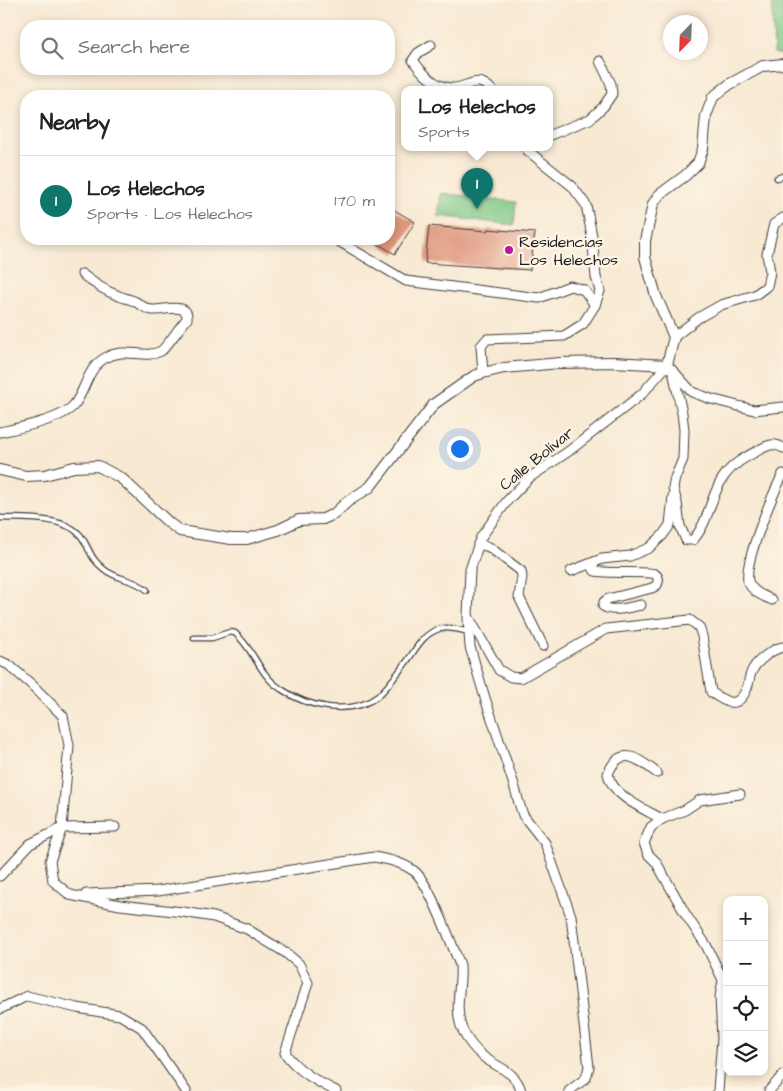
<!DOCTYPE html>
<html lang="en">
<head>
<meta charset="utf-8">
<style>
  body { margin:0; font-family:"Architects Daughter",sans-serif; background:#f6f6f6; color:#222 }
  .controls { position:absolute; right:15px; bottom:15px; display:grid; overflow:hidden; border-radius:10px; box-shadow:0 2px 8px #0003 }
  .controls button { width:45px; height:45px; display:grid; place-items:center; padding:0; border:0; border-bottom:1px solid #e0e0e0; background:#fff; color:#222; font:25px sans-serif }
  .compass { position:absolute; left:663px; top:15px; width:45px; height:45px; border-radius:50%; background:#fff; box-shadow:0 2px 8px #0003; rotate:203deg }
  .you { position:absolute; left:459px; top:448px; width:18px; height:18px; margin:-12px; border:4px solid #fff; border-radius:50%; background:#1a73e8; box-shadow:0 0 0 8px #1a73e833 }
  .badge { display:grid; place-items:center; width:32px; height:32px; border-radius:50%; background:#0f766e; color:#fff; font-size:16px; font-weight:700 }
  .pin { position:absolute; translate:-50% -41px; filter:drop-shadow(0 1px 2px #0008) }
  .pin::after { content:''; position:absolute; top:26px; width:18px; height:15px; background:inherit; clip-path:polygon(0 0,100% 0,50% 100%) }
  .popup { position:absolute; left:401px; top:86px; width:152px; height:65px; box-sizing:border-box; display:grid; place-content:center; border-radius:10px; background:#fff; filter:drop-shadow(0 1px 4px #0005); font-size:16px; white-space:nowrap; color:#767676 }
  .popup b { font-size:19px; color:#222 }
  .popup::after { content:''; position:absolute; left:50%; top:100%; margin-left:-10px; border:10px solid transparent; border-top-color:#fff }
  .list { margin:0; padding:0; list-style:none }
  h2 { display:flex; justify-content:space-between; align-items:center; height:65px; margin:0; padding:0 20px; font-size:21px }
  h2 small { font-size:16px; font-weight:400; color:#767676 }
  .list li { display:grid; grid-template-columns:32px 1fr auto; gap:15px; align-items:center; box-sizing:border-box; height:90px; padding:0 20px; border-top:1px solid #e0e0e0 }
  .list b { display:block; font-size:19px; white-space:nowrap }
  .list p { margin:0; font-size:16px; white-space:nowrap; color:#767676 }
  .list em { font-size:16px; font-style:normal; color:#767676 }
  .icon { flex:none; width:28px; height:28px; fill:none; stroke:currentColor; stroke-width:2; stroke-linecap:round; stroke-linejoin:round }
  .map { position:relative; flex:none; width:783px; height:1091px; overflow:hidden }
  .search { position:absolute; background:#fff; box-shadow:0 2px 8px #0003; left:20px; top:20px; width:375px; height:55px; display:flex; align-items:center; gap:12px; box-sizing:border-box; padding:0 18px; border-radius:20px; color:#767676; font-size:19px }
  .panel { position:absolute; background:#fff; box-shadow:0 2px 8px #0003; left:20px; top:90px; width:375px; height:155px; border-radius:20px }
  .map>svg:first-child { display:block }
  .green { fill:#7bc786; stroke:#4c7251 }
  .building { fill:#df957d }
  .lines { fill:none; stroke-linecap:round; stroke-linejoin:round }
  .service-casing { stroke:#3d3b37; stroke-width:7 }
  .minor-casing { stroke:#3d3b37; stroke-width:11 }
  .tertiary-casing { stroke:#3d3b37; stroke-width:12 }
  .service { stroke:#fff; stroke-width:4.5 }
  .minor { stroke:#fff; stroke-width:9 }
  .tertiary { stroke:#fff; stroke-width:10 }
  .poi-dot { fill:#b5179e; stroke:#fcf5e5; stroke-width:2 }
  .labels { text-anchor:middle; stroke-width:5; stroke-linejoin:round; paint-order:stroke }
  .poi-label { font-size:16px; fill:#1c1c1c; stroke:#fcf5e5; text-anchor:start }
  .street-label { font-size:16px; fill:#1c1c1c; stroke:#fcf5e5 }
</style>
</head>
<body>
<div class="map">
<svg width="783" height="1091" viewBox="0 0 783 1091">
  <rect width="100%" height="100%" fill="#fcf5e5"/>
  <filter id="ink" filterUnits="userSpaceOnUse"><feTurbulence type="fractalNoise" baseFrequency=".02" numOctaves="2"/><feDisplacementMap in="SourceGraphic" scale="10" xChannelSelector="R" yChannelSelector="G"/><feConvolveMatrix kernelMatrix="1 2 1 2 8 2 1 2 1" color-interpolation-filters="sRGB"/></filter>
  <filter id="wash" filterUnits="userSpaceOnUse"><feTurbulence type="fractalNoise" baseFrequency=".0096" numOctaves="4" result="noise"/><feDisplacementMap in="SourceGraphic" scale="20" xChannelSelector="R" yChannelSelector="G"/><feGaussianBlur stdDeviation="1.12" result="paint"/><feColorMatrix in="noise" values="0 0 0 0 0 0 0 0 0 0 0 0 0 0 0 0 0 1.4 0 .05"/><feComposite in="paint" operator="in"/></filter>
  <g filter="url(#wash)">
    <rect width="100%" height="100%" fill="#f8e9d3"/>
    <g class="green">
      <path d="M772 0H783V55L774 53Z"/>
      <path d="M441 193 516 202 514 225 438 216Z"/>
    </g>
    <g id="blocks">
      <g class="building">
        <path d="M389 207 415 222 395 254 370 239H389Z"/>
        <path d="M429 226 487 231 488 229 535 233 530 270 425 263Z"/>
      </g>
    </g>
  </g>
  <g filter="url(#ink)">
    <use href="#blocks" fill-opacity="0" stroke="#3d3b37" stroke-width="1"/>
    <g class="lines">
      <g class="service-casing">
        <g id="service">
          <path d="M777 178 783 176"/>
          <path d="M0 518C24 519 65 516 81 536 90 549 90 559 105 570 118 580 135 579 147 590"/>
          <path d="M194 638H212L230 632 235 633C254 649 259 675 281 689 307 707 350 717 378 696 388 687 397 674 405 664 415 651 422 634 439 629 448 626 460 630 469 632"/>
        </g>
      </g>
      <g class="minor-casing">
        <g id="minor">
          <path d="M431 45 418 53 413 60C421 72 435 87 451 88 468 89 476 73 492 90"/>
          <path d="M550 135 590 119 603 107 612 94 611 84 600 61"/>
          <path d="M526 148 528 151 572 186 586 205 592 236 596 277 600 291 595 305"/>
          <path d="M335 239 406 281 539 298 570 286 584 290 595 305 583 324 564 336 487 339 481 346 483 373"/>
          <path d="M674 337 698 318 721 305 755 295 767 286 770 272 767 254 774 224 783 218"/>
          <path d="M675 373 692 392 711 399 754 410 783 407"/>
          <path d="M0 432C19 428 61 420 74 405 86 390 87 368 105 358 126 346 144 360 161 351 167 347 180 326 187 319 189 301 162 311 152 310 145 309 140 304 134 301 129 299 124 298 119 296 105 291 93 283 82 274"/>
          <path d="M783 448C774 442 768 445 759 450 746 457 734 463 725 475 710 494 710 521 693 540H686L680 526 677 503 673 488 675 478 683 459 684 430 682 413 673 371 667 365 642 394 569 451 529 478 507 501 481 537 470 570 468 616 499 670 511 677 521 678 606 629 690 620 699 627 702 636 711 692C726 703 738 710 747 688 749 683 749 678 751 673 755 662 772 649 783 647"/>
          <path d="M478 544 489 547 521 571 522 577 519 597 543 646"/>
          <path d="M594 562 593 568 595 571C607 574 650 571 655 574 659 577 659 581 657 585L652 588 608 599 604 602 603 606C612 613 630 607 641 605"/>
          <path d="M571 571 602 559 630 556 649 548 662 536 670 525 673 496"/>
          <path d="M772 600C763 596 751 591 748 581 744 561 773 494 783 474"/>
          <path d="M468 619 470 647 485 698 514 785 519 803 523 815 545 843 571 916 589 1067 586 1078 569 1091"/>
          <path d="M0 661 9 665 32 685 63 716 69 745 62 828 50 861 53 881 70 895 120 905 183 912 214 917 247 929 286 953 299 964 308 983 285 1053C298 1071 316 1081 336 1091"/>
          <path d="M657 773C640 760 620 743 608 774 612 796 644 809 662 819"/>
          <path d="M0 876 30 844 62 828 115 827"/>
          <path d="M86 894 158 891 374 857C389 860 402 862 414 871 429 882 452 945 460 965 462 986 453 1010 463 1031 468 1042 475 1050 485 1058 499 1068 516 1072 521 1091"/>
          <path d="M0 1009 27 996 77 1008 120 1015 142 1028 186 1091"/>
          <path d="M718 1091 722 1038 720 997 723 980 706 945 686 915 656 862 648 854 644 843 651 827 662 819 685 810 700 800 740 794"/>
          <path d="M769 1091 783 1075"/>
        </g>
      </g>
      <g class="tertiary-casing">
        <path id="tertiary" d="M0 470 26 476 45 475 74 467 98 466 121 478 169 523 180 531 231 539H247L278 530 299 520 323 519 334 514 347 502 370 487 434 404 474 376 483 373 504 368 560 363 613 362 667 365 674 337 656 296 645 257V241L653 204 659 195 686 175 698 163 703 149 706 116 713 97 730 84 763 66 783 64"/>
      </g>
      <use href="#service" class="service"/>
      <use href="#minor" class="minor"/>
      <use href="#tertiary" class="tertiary"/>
    </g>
  </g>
  <circle class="poi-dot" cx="509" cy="250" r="5"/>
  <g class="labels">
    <g class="poi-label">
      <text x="519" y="247">Residencias<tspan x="519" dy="18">Los Helechos</tspan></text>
    </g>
    <g class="street-label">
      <text transform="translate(536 458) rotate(-39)" y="6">Calle Bolívar</text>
    </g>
  </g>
</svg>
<div class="controls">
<button>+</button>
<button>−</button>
<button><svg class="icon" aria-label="locate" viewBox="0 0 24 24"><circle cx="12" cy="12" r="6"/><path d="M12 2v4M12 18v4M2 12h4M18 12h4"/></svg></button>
<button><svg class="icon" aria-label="layers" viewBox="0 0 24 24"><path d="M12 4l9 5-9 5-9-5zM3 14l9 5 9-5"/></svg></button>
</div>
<svg class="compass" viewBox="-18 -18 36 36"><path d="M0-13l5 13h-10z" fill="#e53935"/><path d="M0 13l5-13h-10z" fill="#767676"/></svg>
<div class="you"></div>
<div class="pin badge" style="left:477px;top:209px">1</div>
<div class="popup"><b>Los Helechos</b>Sports</div>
<div class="search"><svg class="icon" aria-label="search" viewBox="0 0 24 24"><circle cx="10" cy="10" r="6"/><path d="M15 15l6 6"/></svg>Search here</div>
<section class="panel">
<h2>Nearby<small></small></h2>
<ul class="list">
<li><span class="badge">1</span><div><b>Los Helechos</b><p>Sports · Los Helechos</p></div><em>170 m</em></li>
</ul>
</section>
</div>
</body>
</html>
